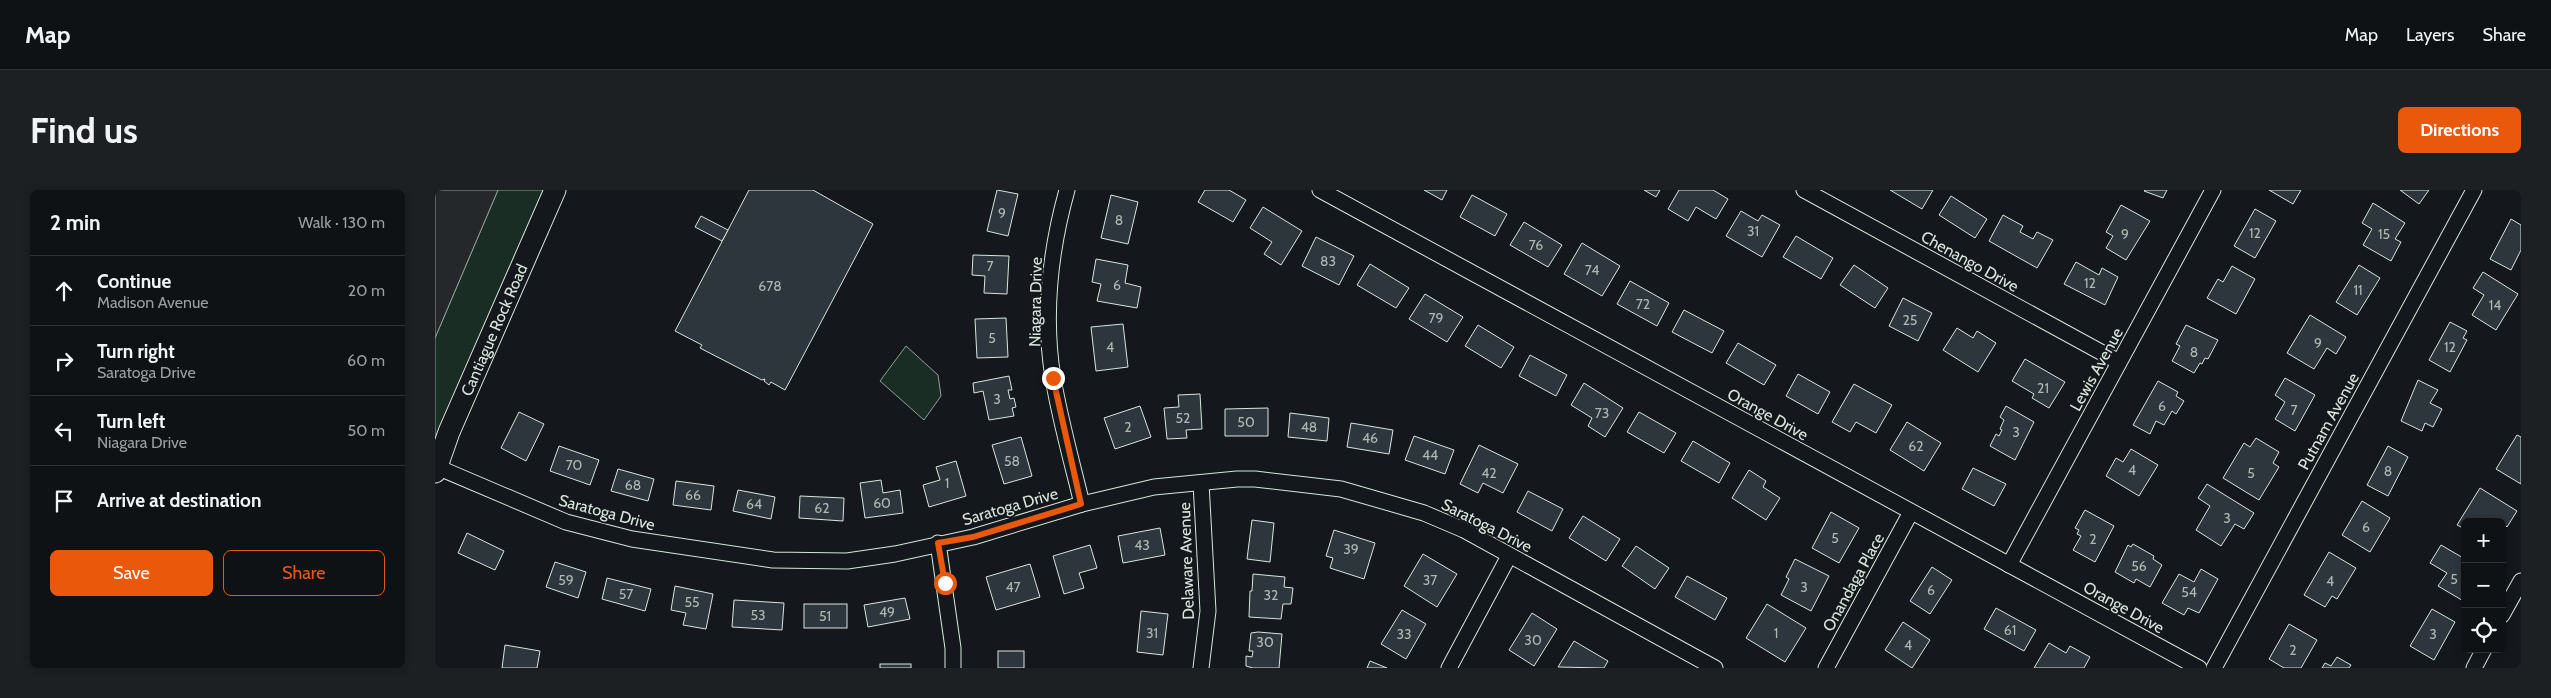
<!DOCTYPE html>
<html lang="en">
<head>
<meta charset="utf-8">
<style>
  body { margin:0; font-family:Cabin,sans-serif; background:#1d2022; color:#f1f3f6 }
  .controls { position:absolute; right:15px; bottom:15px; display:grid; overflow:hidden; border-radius:8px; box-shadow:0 2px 8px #0003 }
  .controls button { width:45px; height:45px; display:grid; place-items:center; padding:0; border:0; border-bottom:1px solid #2f3234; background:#0f1215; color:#f1f3f6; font:25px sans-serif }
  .stop { position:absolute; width:15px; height:15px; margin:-11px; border:4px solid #ea580c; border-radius:50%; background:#fff }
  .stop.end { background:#ea580c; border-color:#fff; box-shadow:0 1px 5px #0008 }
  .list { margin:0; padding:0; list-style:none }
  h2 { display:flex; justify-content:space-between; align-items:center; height:65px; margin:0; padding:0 20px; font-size:21px }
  h2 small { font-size:16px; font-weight:400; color:#9b9ea0 }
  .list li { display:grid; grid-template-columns:32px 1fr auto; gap:15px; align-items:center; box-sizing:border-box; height:70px; padding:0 20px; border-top:1px solid #2f3234 }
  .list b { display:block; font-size:19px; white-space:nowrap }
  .list p { margin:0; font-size:16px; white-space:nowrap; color:#9b9ea0 }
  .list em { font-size:16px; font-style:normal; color:#9b9ea0 }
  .actions { display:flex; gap:10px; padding:15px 20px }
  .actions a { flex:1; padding:11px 0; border:1px solid #ea580c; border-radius:8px; text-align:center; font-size:18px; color:#ea580c }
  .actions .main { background:#ea580c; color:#fff }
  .icon { flex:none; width:28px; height:28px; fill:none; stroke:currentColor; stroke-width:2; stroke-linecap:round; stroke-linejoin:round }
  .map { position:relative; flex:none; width:2086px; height:478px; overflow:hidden; border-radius:8px }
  header { display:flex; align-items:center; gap:30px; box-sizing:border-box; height:70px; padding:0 25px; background:#0f1215; border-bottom:1px solid #2f3234 }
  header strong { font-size:24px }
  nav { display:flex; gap:28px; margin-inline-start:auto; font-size:18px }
  .intro { display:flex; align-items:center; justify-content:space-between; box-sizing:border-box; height:120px; padding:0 30px }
  h1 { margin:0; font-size:35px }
  .button { padding:12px 22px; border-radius:8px; background:#ea580c; color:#fff; font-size:18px; font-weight:700 }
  main { display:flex; gap:30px; padding:0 30px }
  aside { flex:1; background:#0f1215; border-radius:8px; box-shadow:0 2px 8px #0003 }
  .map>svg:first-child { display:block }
  .green { fill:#1a2d24; stroke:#939e99 }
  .parking { fill:#24282b; stroke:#939e99 }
  .building { fill:#2c363c; stroke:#d8e6dc }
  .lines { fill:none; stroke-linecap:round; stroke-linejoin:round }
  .street-casing { stroke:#d8e6dc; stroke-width:17 }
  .secondary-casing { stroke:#d8e6dc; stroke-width:23 }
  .street { stroke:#14181c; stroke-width:15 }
  .secondary { stroke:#14181c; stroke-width:21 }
  .route { stroke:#ea580c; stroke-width:6 }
  .labels { text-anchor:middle; stroke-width:4; stroke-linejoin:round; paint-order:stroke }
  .number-label { font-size:14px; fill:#adbab4 }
  .street-label { font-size:16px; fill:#d8e6dc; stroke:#14181c }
</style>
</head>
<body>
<header>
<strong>Map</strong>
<nav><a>Map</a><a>Layers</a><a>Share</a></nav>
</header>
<div class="intro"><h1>Find us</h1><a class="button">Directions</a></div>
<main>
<aside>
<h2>2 min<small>Walk · 130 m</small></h2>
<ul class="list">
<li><svg class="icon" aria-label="ahead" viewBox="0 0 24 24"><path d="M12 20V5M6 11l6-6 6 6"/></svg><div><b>Continue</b><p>Madison Avenue</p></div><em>20 m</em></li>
<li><svg class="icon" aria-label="right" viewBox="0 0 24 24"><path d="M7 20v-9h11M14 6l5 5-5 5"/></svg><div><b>Turn right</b><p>Saratoga Drive</p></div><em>60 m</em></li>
<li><svg class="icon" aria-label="left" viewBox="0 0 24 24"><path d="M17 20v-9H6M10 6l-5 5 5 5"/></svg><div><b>Turn left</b><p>Niagara Drive</p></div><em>50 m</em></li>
<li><svg class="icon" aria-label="arrive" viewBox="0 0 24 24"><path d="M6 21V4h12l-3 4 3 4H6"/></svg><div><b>Arrive at destination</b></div></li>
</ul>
<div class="actions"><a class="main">Save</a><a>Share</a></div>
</aside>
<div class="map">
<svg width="2086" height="478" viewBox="0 0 2086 478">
  <rect width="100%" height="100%" fill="#14181c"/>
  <g class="green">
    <path d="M63 0H115L0 251V148Z"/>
    <path d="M471 156 503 185 506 206 489 230 445 191Z"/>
  </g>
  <path class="parking" d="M0 0H63L0 148Z"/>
  <g class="building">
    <path d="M314 0H378L438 34 350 200 336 192 334 195 329 191 330 189 327 190 265 158 267 155 240 141Z"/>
    <path d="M562 0 583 4 573 46 552 41Z"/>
    <path d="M770 0H794L811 10 798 32 763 12Z"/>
    <path d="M989 0H1012L1007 10Z"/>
    <path d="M1209 0H1225L1221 7Z"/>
    <path d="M1244 0H1278L1293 9 1281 29 1261 17 1253 31 1233 19Z"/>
    <path d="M1455 0H1498L1487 19Z"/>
    <path d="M1732 0 1728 8 1709 1 1710 0Z"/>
    <path d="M1834 0H1866L1858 14Z"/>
    <path d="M1965 0H1994L1984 14Z"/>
    <path d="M676 5 703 12 693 54 666 48Z"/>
    <path d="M1037 5 1072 24 1060 46 1025 27Z"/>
    <path d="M1516 6 1552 29 1540 48 1504 25Z"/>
    <path d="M1938 13 1970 33 1960 49 1966 52 1956 71 1928 55 1937 39 1927 33Z"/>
    <path d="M1686 15 1715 31 1691 70 1671 58 1678 46 1671 42Z"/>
    <path d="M828 17 867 41 846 75 829 64 837 52 815 38Z"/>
    <path d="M1820 19 1841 31 1820 68 1799 56Z"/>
    <path d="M1306 21 1323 31 1327 25 1345 35 1327 67 1291 46Z"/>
    <path d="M1568 25 1588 36 1585 42 1598 49 1602 42 1618 50 1602 78 1554 51Z"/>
    <path d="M266 26 293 40 287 51 260 37Z"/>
    <path d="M2076 29 2086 35V60L2076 80 2055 69Z"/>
    <path d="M1089 32 1127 55 1113 77 1075 55Z"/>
    <path d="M1361 46 1398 68 1386 89 1348 67Z"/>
    <path d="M881 47 919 66 904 95 867 76Z"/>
    <path d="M1147 53 1185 76 1167 106 1129 84Z"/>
    <path d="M538 65 574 66 572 104 549 103 550 86 537 85Z"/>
    <path d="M661 69 693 75 690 93 706 97 702 118 662 111 666 94 657 92Z"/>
    <path d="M1641 72 1664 85 1667 78 1683 87 1670 115 1629 94Z"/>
    <path d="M935 74 974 98 961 118 922 95Z"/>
    <path d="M1419 75 1453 98 1440 118 1405 95Z"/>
    <path d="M1924 75 1945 88 1922 125 1901 112Z"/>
    <path d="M1797 76 1820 89 1801 124 1772 108 1783 89 1788 92Z"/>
    <path d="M2048 82 2083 104 2061 140 2037 125 2049 105 2038 98Z"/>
    <path d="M1195 91 1234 113 1222 136 1182 114Z"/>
    <path d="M990 104 1028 127 1012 152 974 129Z"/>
    <path d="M1468 108 1497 123 1483 151 1454 136Z"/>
    <path d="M1249 120 1289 141 1277 163 1237 142Z"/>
    <path d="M1875 125 1911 147 1901 164 1892 158 1879 179 1852 163Z"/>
    <path d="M571 128 573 167 542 168 540 129Z"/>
    <path d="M2015 132 2032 141 2028 148 2032 150 2015 182 1994 170Z"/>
    <path d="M688 134 693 177 661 181 656 137Z"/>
    <path d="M1043 135 1079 157 1066 178 1030 156Z"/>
    <path d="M1751 135 1783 150 1773 169 1770 168 1767 174 1765 173 1759 183 1737 171 1745 156 1741 154Z"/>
    <path d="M1522 138 1538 148 1542 141 1561 153 1543 182 1508 160Z"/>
    <path d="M1303 153 1341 175 1329 195 1291 173Z"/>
    <path d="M1095 165 1132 185 1121 206 1084 186Z"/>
    <path d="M1590 169 1630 192 1614 218 1597 208 1599 204 1577 191Z"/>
    <path d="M1363 184 1395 202 1383 224 1351 206Z"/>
    <path d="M574 186 577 200H573L575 209 579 208 581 217 577 218 579 226 554 230 548 201 539 203 538 193Z"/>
    <path d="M1850 188 1880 205 1860 241 1840 229 1850 212 1840 205Z"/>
    <path d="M1983 190 2003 200 1995 213 2007 219 1998 237 1990 233 1987 241 1966 231Z"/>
    <path d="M1723 191 1743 202 1741 206 1749 211 1741 224 1737 221 1729 235 1721 231 1715 244 1698 235Z"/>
    <path d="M1149 193 1188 218 1170 247 1153 236 1157 228 1136 215Z"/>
    <path d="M1419 194 1457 215 1441 243 1421 232 1415 242 1397 232Z"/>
    <path d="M765 204 767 239 751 240 752 248 732 249 729 218 744 217 743 205Z"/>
    <path d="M705 216 716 247 680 259 669 228Z"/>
    <path d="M1571 216 1599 232 1580 270 1555 256 1561 244 1564 246 1567 240 1565 239 1569 230 1565 227Z"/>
    <path d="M833 218V246H790V219Z"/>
    <path d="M84 222 109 234 91 271 66 258Z"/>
    <path d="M1204 222 1241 243 1229 263 1192 242Z"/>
    <path d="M855 223 894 228 892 251 853 247Z"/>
    <path d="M1472 232 1506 253 1489 281 1455 260Z"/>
    <path d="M916 233 958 240 954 264 912 257Z"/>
    <path d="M2082 245 2086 247V294L2061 279Z"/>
    <path d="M979 246 1019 260 1010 284 970 270Z"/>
    <path d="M586 247 597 286 569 294 557 255Z"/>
    <path d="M1821 248 1844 262 1838 273 1844 277 1824 310 1788 288 1809 253 1815 257Z"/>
    <path d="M1258 251 1295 273 1284 293 1246 271Z"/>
    <path d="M1044 255 1083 274 1068 303 1048 293 1043 303 1025 294Z"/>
    <path d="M124 256 164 270 155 295 115 281Z"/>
    <path d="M1953 256 1973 267 1953 306 1932 295Z"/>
    <path d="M1696 259 1723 275 1704 306 1671 286 1681 268 1688 272Z"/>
    <path d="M521 271 531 306 494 317 488 295 505 290 501 277Z"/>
    <path d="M1538 278 1571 294 1559 316 1527 299Z"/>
    <path d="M183 279 219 289 213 311 176 301Z"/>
    <path d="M1314 280 1331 291 1328 297 1345 308 1331 330 1297 308Z"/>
    <path d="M446 290 448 303 465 300 468 323 430 328 425 293Z"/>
    <path d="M241 291 279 296 276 320 238 315Z"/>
    <path d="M1772 294 1819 323 1809 339 1800 334 1786 356 1761 340 1775 316 1763 308Z"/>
    <path d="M2045 298 2082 321 2072 337 2067 332 2062 331 2030 332V339L2022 335Z"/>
    <path d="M303 300 340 307 336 329 298 321Z"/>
    <path d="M1093 301 1128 319 1117 341 1082 322Z"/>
    <path d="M365 306 409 308 408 331 364 328Z"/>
    <path d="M1927 311 1955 328 1935 362 1907 345Z"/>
    <path d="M1650 320 1679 336 1660 372 1638 360 1646 346 1642 344 1644 340 1640 338Z"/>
    <path d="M1396 322 1424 338 1404 373 1377 358Z"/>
    <path d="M1148 326 1185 349 1171 371 1134 348Z"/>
    <path d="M817 330 839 333 835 372 812 369Z"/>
    <path d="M725 338 730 365 688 373 683 346Z"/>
    <path d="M899 340 940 353 929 389 895 378 898 368 891 366Z"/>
    <path d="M32 343 69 361 60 380 23 363Z"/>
    <path d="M1698 354 1719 366 1718 369 1727 375 1715 397 1701 389 1699 393 1680 382 1693 355 1696 357Z"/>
    <path d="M655 355 662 378 644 383 649 398 629 404 618 366Z"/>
    <path d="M2006 355 2030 369V412L2003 396 2012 383 1995 373Z"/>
    <path d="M1201 356 1234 378 1220 399 1187 376Z"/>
    <path d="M1894 362 1921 378 1902 409 1897 406 1890 417 1869 405Z"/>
    <path d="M988 364 1022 384 1002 417 969 396Z"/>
    <path d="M1360 369 1394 386 1376 421 1346 405 1354 389 1351 387Z"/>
    <path d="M120 372 151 382 143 408 111 397Z"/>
    <path d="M595 374 605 407 561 420 551 387Z"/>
    <path d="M1497 377 1517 390 1495 424 1475 411Z"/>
    <path d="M1766 379 1783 389 1764 423 1753 418 1749 425 1727 413 1744 384 1759 392Z"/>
    <path d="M818 384 850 387 849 397 858 398 856 414H848L846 429 814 427 815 401H817Z"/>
    <path d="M1252 386 1292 408 1280 430 1240 407Z"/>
    <path d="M172 388 216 399 210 421 167 409Z"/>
    <path d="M240 396 278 404 271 439 248 435 251 423 236 420Z"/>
    <path d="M470 408 475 429 433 437 429 415Z"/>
    <path d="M299 410 349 413 347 440 297 437Z"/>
    <rect x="369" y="414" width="43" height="24"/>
    <path d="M1332 414 1371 438 1350 472 1311 448Z"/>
    <path d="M1561 418 1601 440 1589 461 1549 439Z"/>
    <path d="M1997 419 2020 432 1999 470 1975 456Z"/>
    <path d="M967 420 991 434 971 469 946 454Z"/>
    <path d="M706 421 733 424 728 465 702 462Z"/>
    <path d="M1097 423 1122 439 1099 476 1074 460Z"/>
    <path d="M1468 432 1495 450 1477 478 1450 460Z"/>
    <path d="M1854 434 1882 450 1866 478H1849L1834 469Z"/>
    <path d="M823 442 847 444 844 478H818L811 476V466L817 467 818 461H814L816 443Z"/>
    <path d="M1139 451 1173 471 1169 478 1123 477Z"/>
    <path d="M1614 453 1631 463 1635 456 1655 467 1649 478H1599Z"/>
    <path d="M70 455 105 461 102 478H67Z"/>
    <rect x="563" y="461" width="26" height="17"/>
    <path d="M1902 467 1916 475 1914 478H1887L1890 473 1896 476Z"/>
    <path d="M935 471 952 478H932Z"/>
    <rect x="445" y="474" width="31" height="4"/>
  </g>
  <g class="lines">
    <g class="street-casing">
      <g id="street">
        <path d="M632 0C615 61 608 125 618 188 625 230 637 272 647 314"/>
        <path d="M885 0 1764 478"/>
        <path d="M1369 0 1684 172"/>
        <path d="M2 277 131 332 197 349 338 370 412 371 460 364 538 347 647 314 719 297 802 289H820L906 299 989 323 1029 340 1280 478"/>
        <path d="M766 293 773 421 766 478"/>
        <path d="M503 353 518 458V478"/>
        <path d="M1574 375 1778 0"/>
        <path d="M2067 425 2086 391"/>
        <path d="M1014 478 1074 366"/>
        <path d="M1391 478 1476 322"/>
        <path d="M1779 478 2039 0"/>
        <path d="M2039 478 2049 459"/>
      </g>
    </g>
    <g class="secondary-casing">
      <g id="secondary">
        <path id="s1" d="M0 282 14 242 120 0"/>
      </g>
    </g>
    <use href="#street" class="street"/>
    <use href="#secondary" class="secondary"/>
  </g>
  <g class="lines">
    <path class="route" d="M510 393 503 353 538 347 646 314 618 188"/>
  </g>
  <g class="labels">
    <g class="number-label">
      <text x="567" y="28">9</text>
      <text x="684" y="35">8</text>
      <text x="1318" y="46">31</text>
      <text x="1820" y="48">12</text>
      <text x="1690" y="49">9</text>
      <text x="1949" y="49">15</text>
      <text x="1101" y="60">76</text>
      <text x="893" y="76">83</text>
      <text x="555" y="81">7</text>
      <text x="1157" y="85">74</text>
      <text x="1655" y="98">12</text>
      <text x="682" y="100">6</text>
      <text x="335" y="101">678</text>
      <text x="1923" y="105">11</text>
      <text x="1208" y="119">72</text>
      <text x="2060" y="120">14</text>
      <text x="1001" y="133">79</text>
      <text x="1475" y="135">25</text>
      <text x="557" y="153">5</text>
      <text x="1883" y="158">9</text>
      <text x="675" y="162">4</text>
      <text x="2015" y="162">12</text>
      <text x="1759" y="167">8</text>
      <text x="1608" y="203">21</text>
      <text x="562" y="214">3</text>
      <text x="1727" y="221">6</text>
      <text x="1859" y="225">7</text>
      <text x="1167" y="228">73</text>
      <text x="748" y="233">52</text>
      <text x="811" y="237">50</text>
      <text x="693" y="242">2</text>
      <text x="874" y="242">48</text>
      <text x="1581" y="247">3</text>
      <text x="935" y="253">46</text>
      <text x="1481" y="261">62</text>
      <text x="995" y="270">44</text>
      <text x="577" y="276">58</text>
      <text x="139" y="280">70</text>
      <text x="1697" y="285">4</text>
      <text x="1953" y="286">8</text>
      <text x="1054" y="288">42</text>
      <text x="1816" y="288">5</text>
      <text x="512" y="298">1</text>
      <text x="198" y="300">68</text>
      <text x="258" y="310">66</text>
      <text x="447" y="318">60</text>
      <text x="319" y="319">64</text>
      <text x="387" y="323">62</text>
      <text x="1792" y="333">3</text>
      <text x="1931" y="342">6</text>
      <text x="1400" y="353">5</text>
      <text x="1658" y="354">2</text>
      <text x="707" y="360">43</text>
      <text x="916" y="364">39</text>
      <text x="1704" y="381">56</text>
      <text x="2019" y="394">5</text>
      <text x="131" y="395">59</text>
      <text x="995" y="395">37</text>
      <text x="1895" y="396">4</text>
      <text x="578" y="402">47</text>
      <text x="1369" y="402">3</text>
      <text x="1496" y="405">6</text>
      <text x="1754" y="407">54</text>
      <text x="191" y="409">57</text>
      <text x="836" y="410">32</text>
      <text x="257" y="417">55</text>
      <text x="452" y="427">49</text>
      <text x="323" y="430">53</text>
      <text x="390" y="431">51</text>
      <text x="1575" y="445">61</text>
      <text x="717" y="448">31</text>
      <text x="1341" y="448">1</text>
      <text x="969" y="449">33</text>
      <text x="1998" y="449">3</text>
      <text x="1098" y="455">30</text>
      <text x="830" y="457">30</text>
      <text x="1473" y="460">4</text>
      <text x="1858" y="465">2</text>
    </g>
    <g class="street-label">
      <text transform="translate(1535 71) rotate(29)" y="6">Chenango Drive</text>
      <text transform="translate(600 112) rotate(-89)" y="6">Niagara Drive</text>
      <text dy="6" stroke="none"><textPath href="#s1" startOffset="154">Cantiague Rock Road</textPath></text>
      <text transform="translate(1661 179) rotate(-61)" y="6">Lewis Avenue</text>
      <text transform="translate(1333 224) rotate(29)" y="6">Orange Drive</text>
      <text transform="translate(1893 231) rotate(-61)" y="6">Putnam Avenue</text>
      <text transform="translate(575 316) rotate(-16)" y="6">Saratoga Drive</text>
      <text transform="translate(172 322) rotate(15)" y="6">Saratoga Drive</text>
      <text transform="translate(1052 335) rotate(27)" y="6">Saratoga Drive</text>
      <text transform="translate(751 371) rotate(-92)" y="6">Delaware Avenue</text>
      <text transform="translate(1418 392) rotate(-61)" y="6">Onandaga Place</text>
      <text transform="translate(1689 417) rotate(29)" y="6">Orange Drive</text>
    </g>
  </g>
</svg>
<div class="controls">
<button>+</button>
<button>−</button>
<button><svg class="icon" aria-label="locate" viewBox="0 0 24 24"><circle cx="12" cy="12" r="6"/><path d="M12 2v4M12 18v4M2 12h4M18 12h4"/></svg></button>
</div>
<div class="stop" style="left:510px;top:393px"></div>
<div class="stop end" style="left:618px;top:188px"></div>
</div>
</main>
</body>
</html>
